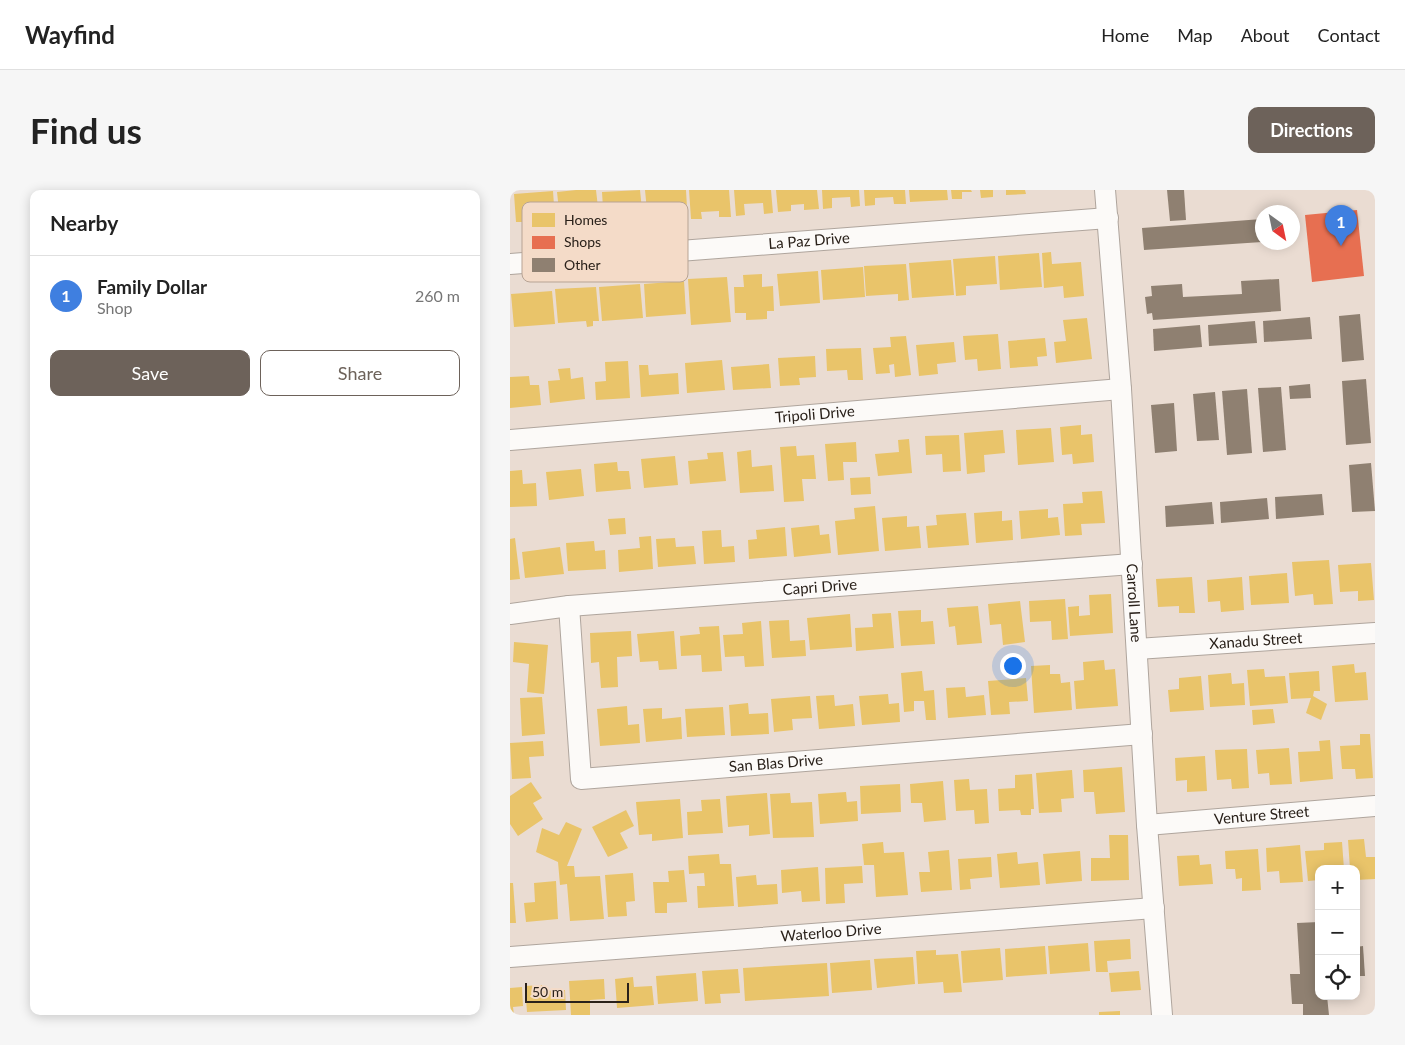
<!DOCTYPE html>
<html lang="en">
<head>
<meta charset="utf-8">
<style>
  body { margin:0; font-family:Lato,sans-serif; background:#f6f6f6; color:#222 }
  .controls { position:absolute; right:15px; bottom:15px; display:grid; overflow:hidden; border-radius:10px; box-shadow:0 2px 12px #0003 }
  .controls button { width:45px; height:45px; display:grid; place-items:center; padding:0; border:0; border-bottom:1px solid #e0e0e0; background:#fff; color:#222; font:25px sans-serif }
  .compass { position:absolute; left:745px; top:15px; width:45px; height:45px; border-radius:50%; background:#fff; box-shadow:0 2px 12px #0003; rotate:147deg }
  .scale { position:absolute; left:15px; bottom:12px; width:104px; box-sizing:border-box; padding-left:5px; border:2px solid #2a211a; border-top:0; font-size:14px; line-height:18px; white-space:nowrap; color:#2a211a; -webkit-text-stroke:4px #f4dbc8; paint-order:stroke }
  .you { position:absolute; left:502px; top:475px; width:18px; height:18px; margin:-12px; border:4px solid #fff; border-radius:50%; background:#1a73e8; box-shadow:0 0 0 8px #1a73e833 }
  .badge { display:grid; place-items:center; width:32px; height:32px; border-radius:50%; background:#6d625a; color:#fff; font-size:16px; font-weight:700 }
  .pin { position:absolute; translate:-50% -41px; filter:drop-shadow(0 1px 2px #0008) }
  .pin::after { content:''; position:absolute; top:26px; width:18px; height:15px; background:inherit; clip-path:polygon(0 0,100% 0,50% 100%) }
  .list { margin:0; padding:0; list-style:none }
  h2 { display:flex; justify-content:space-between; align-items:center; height:65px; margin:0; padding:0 20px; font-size:21px }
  h2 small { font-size:16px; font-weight:400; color:#767676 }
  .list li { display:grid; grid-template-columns:32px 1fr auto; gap:15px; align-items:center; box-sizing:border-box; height:80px; padding:0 20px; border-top:1px solid #e0e0e0 }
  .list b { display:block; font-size:19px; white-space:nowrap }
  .list p { margin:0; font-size:16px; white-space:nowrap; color:#767676 }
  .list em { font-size:16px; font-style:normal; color:#767676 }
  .actions { display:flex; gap:10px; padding:15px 20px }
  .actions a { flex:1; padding:11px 0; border:1px solid #6d625a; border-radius:10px; text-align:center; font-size:18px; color:#6d625a }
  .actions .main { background:#6d625a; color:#fff }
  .icon { flex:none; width:28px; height:28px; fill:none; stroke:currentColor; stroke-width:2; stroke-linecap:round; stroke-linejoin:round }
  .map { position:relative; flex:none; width:865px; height:825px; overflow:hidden; border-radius:10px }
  header { display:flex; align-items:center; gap:30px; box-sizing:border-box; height:70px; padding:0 25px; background:#fff; border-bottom:1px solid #e0e0e0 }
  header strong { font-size:24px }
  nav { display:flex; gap:28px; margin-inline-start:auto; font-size:18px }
  .intro { display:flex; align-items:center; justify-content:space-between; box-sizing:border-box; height:120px; padding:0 30px }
  h1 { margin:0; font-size:35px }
  .button { padding:12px 22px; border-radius:10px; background:#6d625a; color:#fff; font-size:18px; font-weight:700 }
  main { display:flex; gap:30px; padding:0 30px }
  aside { flex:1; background:#fff; border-radius:10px; box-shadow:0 2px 12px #0003 }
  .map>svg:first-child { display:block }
  .homes { fill:#e9c46a }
  .shops { fill:#e76f51 }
  .building { fill:#8f8071 }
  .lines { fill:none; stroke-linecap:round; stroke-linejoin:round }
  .minor-casing { stroke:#afa59d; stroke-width:22 }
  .minor { stroke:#fcfaf8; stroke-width:20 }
  .labels { text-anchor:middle; stroke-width:5; stroke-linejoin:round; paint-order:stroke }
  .street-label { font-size:15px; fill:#2a211a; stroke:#f4dbc8 }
  .key { fill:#f4dbc8; stroke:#b7a394; stroke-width:1 }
  .key-label { font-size:14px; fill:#2a211a }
</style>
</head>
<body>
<header>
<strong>Wayfind</strong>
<nav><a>Home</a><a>Map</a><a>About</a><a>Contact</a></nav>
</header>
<div class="intro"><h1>Find us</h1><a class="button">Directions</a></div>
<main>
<aside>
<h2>Nearby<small></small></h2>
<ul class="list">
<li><span class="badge" style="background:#3f7fe0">1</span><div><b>Family Dollar</b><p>Shop</p></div><em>260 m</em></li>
</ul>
<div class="actions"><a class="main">Save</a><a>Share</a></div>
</aside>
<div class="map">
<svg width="865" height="825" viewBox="0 0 865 825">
  <rect width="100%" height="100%" fill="#eadcd2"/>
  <g class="homes">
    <path d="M66 0H86L90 35 80 36 79 27 60 29 61 38 51 39 47 2Z"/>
    <path d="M130 0 133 30 94 33 92 2Z"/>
    <path d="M135 0H176L177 18 167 19 168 30 148 31 147 20 137 21Z"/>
    <path d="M179 0H219L221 27H209V21L191 22 192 29H181Z"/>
    <path d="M224 0H261L263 23 254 24 253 13 234 14 235 25 226 26Z"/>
    <path d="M266 0H307L309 19 294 20V14L281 15V21L268 22Z"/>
    <path d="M312 0H349L350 16 341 17 340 7 322 8V18L313 19Z"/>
    <path d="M354 0H395L396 14H384L383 7 365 8V15L355 16Z"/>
    <path d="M399 0H437L438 10 400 12Z"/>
    <path d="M441 0H461L462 2H452V9H442Z"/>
    <path d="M470 0H483V7L471 8Z"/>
    <path d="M496 0H515L516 4 496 5Z"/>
    <path d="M43 1 45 29 36 30V40L17 41 16 32H6L4 4Z"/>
    <path d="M541 62 542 74 571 72 574 106 554 108 553 96 534 98 532 63Z"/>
    <path d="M529 63 532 97 490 100 488 66Z"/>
    <path d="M485 66 487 94 456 96V105L446 106 443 69Z"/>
    <path d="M441 70 444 105 402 108 399 73Z"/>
    <path d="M396 74 399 110 388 111V104L356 106 354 76Z"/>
    <path d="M353 77 355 107 313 110 311 80Z"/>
    <path d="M308 81 310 113 270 116 267 84Z"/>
    <path d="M252 84V97L263 96 264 121H257V129L236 130V123H225L224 97H234L233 85Z"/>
    <path d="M217 87 221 132 181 135 178 89Z"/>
    <path d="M174 91 176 124 136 127 134 94Z"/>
    <path d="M130 94 133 128 92 131 89 97Z"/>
    <path d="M86 97 89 131H83V136L77 137 76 131 48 133 45 99Z"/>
    <path d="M42 101 45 134 4 137 1 104Z"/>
    <path d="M577 128 582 169 546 173 544 152 556 151 553 130Z"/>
    <path d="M488 144 491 179 468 181 467 169 455 170 453 146Z"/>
    <path d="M396 146 401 185 385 187 384 174 379 175 380 183 366 184 363 158 381 157 380 147Z"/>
    <path d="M535 148 537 166 527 167 528 176 500 178 498 151Z"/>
    <path d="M444 152 446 172 427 174 428 184 409 186 406 155Z"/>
    <path d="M351 158 353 190H338L337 180 317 181 316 159Z"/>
    <path d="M305 166 306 187 289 188 290 195 270 196 268 168Z"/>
    <path d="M212 170 215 200 177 203 175 173Z"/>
    <path d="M118 171 120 208 86 210 85 192 96 191 95 172Z"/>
    <path d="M259 174 261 198 223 200 221 177Z"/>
    <path d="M129 175H138L139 185 168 183 169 204 131 207Z"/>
    <path d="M60 178 61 189 73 187 75 209 40 213 38 191 50 190 48 179Z"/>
    <path d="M19 186 20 195H29L31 215 0 218V187Z"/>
    <path d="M571 235V245L582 244 584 272 563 274 562 264 552 265 550 237Z"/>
    <path d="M541 238 544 272 508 275 506 240Z"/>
    <path d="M493 240 495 263 474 265 475 282 457 284 454 243Z"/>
    <path d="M449 245 451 281 433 282 432 264 416 265 415 246Z"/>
    <path d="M399 249 402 283 368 286 365 264 389 262 388 250Z"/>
    <path d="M346 252 347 272H333L334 290 318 291 315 254Z"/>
    <path d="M286 256 287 266 304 265 306 289H292L294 311 274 312 270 257Z"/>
    <path d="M241 260 242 277 262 275 264 301 230 303 227 262Z"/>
    <path d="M213 262 216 291 180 294 178 271 198 269 197 263Z"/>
    <path d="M165 266 168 295 134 298 131 269Z"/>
    <path d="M107 272 108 281H119L121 299 86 302 84 274Z"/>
    <path d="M71 279 74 306 39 310 36 282Z"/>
    <path d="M12 280 13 294 26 293 27 316 0 317V281Z"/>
    <path d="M360 287 361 304 341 305 340 288Z"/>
    <path d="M592 301 595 333 571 334 572 345 555 346 553 314 573 313 572 302Z"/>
    <path d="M365 316 369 361 328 365 325 331 345 329 344 318Z"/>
    <path d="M538 319V328L548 327 550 345 511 349 509 321Z"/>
    <path d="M492 321V331L502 330 503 350 466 353 464 323Z"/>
    <path d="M456 323 459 355 418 358 416 336 427 335 426 325Z"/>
    <path d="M397 326V337L409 336 411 358 375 361 372 328Z"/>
    <path d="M115 328 116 344 100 345 98 329Z"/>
    <path d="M309 335 310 345 319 344 321 363 284 367 281 338Z"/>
    <path d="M275 337 277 366 239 369 238 350 247 349 246 340Z"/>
    <path d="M211 340 212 357 224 356 225 372 194 374 192 341Z"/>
    <path d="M141 346 143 379 109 382 108 360 130 358 129 347Z"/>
    <path d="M5 348 10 389 0 390V349Z"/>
    <path d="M165 348 166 357 184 356 186 374 148 377 146 349Z"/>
    <path d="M84 351 85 361 95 360 96 379 58 381 56 353Z"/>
    <path d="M50 357 54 384 15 388 12 362Z"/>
    <path d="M819 370 823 414 804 415 803 404 785 406 782 372Z"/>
    <path d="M861 373 864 410 848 411V401L830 402 828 375Z"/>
    <path d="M777 383 779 413 741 415 739 386Z"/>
    <path d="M682 387 685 423H669V416L648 417 646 389Z"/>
    <path d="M732 387 734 420 711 422 710 411 698 412 697 390Z"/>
    <path d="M601 404 603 443 560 446 558 417 569 416V426L580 425 579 405Z"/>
    <path d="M555 409 558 449 542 450 541 431 520 432 519 411Z"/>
    <path d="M510 411 515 452 493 455 491 434 480 435 478 414Z"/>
    <path d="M468 416 472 453 447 455 445 436 439 437 437 418Z"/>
    <path d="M411 420V432L423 431 425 454 391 456 388 421Z"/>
    <path d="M381 423 384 458 346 461 345 438 363 437 362 424Z"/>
    <path d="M340 424 342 457 300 460 297 428Z"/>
    <path d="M279 430 280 451 295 450 296 466 262 468 259 431Z"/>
    <path d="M251 431 254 476 235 477 234 466 215 467 213 445 233 444 232 433Z"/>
    <path d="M209 436 212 481 192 482 191 465 171 466 170 446 190 444 189 437Z"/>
    <path d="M121 441 122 466 107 467 108 497 91 498 89 472 81 473 80 443Z"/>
    <path d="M164 441 167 479 149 480 148 471 130 472 127 444Z"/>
    <path d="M4 452 38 455 34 504 17 502 19 474 3 472Z"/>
    <path d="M594 470 595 480 605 479 608 516 566 519 564 491 574 490 573 472Z"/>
    <path d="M844 474 845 483 856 482 858 510 825 512 822 476Z"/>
    <path d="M540 475V484H550L551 493 560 492 562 520 524 523 521 476Z"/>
    <path d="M754 479 755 487 775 486 778 513 740 516 737 480Z"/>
    <path d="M412 481 414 501 424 500 426 530H416L414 511H404V521L394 522 391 483Z"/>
    <path d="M809 481 810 501H804L803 506 817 514 811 530 796 523 801 508 781 509 779 483Z"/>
    <path d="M721 483 722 494 734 493 735 515 700 517 698 485Z"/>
    <path d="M691 486 694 520 660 522 658 500 669 499V488Z"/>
    <path d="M516 488 518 511 499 512 500 524 481 525 478 491Z"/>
    <path d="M455 497 456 507 474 505 476 525 438 528 436 498Z"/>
    <path d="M378 504 379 514 389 513 390 532 352 535 349 506Z"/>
    <path d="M324 505 325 516 343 514 345 536 309 539 306 506Z"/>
    <path d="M300 506 302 528 282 529 283 540 264 542 261 509Z"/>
    <path d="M32 507 35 544 12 546 10 508Z"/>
    <path d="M238 513 239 524 258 523 259 544 221 546 219 515Z"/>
    <path d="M117 516 118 535 129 534 130 553 90 556 87 519Z"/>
    <path d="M213 517 215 545 177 547 175 519Z"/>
    <path d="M152 518V529L171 527 172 549 136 552 133 519Z"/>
    <path d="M763 519 765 533 743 535 742 520Z"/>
    <path d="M850 544H860L863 588 846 589 845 579H832L830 556 850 555Z"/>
    <path d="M820 550 823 589 790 592 788 562 810 561 809 551Z"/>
    <path d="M33 551 34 566 19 567 21 588 2 589 0 553Z"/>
    <path d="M779 558 782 594 760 595 759 583 748 584 746 560Z"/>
    <path d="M737 559 739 598 722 599 721 589 707 590 705 560Z"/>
    <path d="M695 566 697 601 677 602V590L666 591 665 568Z"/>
    <path d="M612 577 615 622 586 624 584 602H574L573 580Z"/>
    <path d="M562 580 564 608 551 609 552 622 529 623 526 583Z"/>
    <path d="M522 584 524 619H521V625H511L510 620 489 621 488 599 505 598V585Z"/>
    <path d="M459 589 460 600 477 599 479 633 465 634 464 620 446 621 444 590Z"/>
    <path d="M433 591 436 630 414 632 412 613H401L400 594Z"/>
    <path d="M21 592 32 608 23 613 33 629 8 646 0 634V606Z"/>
    <path d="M390 594 391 622 351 624 350 596Z"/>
    <path d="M336 602 337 612 347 611 348 631 310 634 308 604Z"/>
    <path d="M257 603 260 644 239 646V635L218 637 216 606Z"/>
    <path d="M280 603 281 613 302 612 304 647 263 648 260 604Z"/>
    <path d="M170 609 173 648 142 651V644L129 645 126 612Z"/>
    <path d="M210 609 213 643 178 645 177 622 192 621 191 610Z"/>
    <path d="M116 620 124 636 110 643 118 658 98 667 82 637Z"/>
    <path d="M56 632 72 639 57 676H64L65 687 90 686 94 729 60 731 57 694 50 695 48 672 26 662 32 638 49 645Z"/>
    <path d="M599 645H618L619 690 581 691V668H600Z"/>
    <path d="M854 649 856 667H865V689L846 690V679H840L838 650Z"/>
    <path d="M373 652 374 663 394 662 398 705 366 707 364 675H354L352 654Z"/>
    <path d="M832 652 834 679H809V690L798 691 795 661 814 660V653Z"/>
    <path d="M790 655 793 692 770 693 769 681 757 682 756 658Z"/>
    <path d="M748 659 751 700 732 701V688L726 689 725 679H716L715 661Z"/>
    <path d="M439 660 442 700 411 702 409 682H420L418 662Z"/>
    <path d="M570 661 572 691 536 694 533 664Z"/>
    <path d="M507 662 508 674 528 672 530 695 490 698 487 664Z"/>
    <path d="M209 664 210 674H221L224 716 188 718 187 696H195L194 683 179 684 178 666Z"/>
    <path d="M689 665 690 675 701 674 703 694 669 696 667 666Z"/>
    <path d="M481 667 482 687 460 689 461 699 450 700 448 669Z"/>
    <path d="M352 676 353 693 334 694 335 713 316 714 315 678Z"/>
    <path d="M308 677 310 711 292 712 291 701 272 703 271 680Z"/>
    <path d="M174 680 177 712 157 713V723H145L143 692H159L158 681Z"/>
    <path d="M123 683 125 711 116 712 117 726 98 727 95 685Z"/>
    <path d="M246 685 247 695 267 694 268 714 228 717 226 687Z"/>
    <path d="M46 691 48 729 16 732 14 713 25 712 24 693Z"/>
    <path d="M0 693H3L6 733H0Z"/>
    <path d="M620 749 621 769 597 771 598 782H586L584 751Z"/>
    <path d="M578 753 580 781 540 784 538 756Z"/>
    <path d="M535 756 537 784 496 787 495 759Z"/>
    <path d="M490 758 493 790 453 793 451 761Z"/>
    <path d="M426 760V765L448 764 452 802 434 803 433 792 408 794 406 761Z"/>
    <path d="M403 767 405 794 367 798 364 769Z"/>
    <path d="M360 770 362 800 322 803 320 773Z"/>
    <path d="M317 773 319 806 235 811 233 778Z"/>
    <path d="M228 779 230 803 210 804 211 813 195 814 192 781Z"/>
    <path d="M629 781 631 800 601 802 599 783Z"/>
    <path d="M186 783 188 811 148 814 146 786Z"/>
    <path d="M123 787 124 797 142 796 144 815 107 818 105 789Z"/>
    <path d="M94 789 95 809 80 810V825H61L59 791Z"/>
    <path d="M32 795 33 801 55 800 56 820 17 822 15 796Z"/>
    <path d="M12 797 13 816 3 817 4 825H0V798Z"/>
    <path d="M610 821V825H589V822Z"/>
  </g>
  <path class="shops" d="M847 20 854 86 802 92 795 25Z"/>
  <g class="building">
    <path d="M657 0H674L676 30 660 31Z"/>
    <path d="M752 29V52L634 60 632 38Z"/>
    <path d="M769 89 771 121 643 130 642 123 637 124 635 107 642 106 641 96 672 94 673 107 732 104 731 91Z"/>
    <path d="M850 124 854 170 832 172 829 126Z"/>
    <path d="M800 127 802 149 754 152 753 131Z"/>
    <path d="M745 131 747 153 699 156 698 135Z"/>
    <path d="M690 135 692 157 644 161 643 139Z"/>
    <path d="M856 189 861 253 836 255 832 191Z"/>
    <path d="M800 194 801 208 780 209 779 196Z"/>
    <path d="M771 197 776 260 753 262 748 198Z"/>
    <path d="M737 199 742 263 717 265 712 201Z"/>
    <path d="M705 202 709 250 687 251 683 204Z"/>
    <path d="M664 213 667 261 645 263 641 215Z"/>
    <path d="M861 273 865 321 842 322 839 275Z"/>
    <path d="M812 304 814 325 766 329 765 307Z"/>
    <path d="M757 308 759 329 711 333 710 312Z"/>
    <path d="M702 312 704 334 656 337 655 316Z"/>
    <path d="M809 732V806H817L819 825H793V814H782L780 784H790L787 733Z"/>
    <path d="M853 756 855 786H846V757Z"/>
  </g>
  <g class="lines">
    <g class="minor-casing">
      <g id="minor">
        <path id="s1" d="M595 0 611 199 637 635 652 825"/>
        <path id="s2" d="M0 74 598 28"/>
        <path id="s3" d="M0 250 611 199"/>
        <path id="s4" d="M59 416 71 589 632 544"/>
        <path id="s5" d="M0 424 59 416 622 374"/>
        <path id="s6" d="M627 459 865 443"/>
        <path id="s7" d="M637 635 865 616"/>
        <path id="s8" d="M0 767 644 718"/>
      </g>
    </g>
    <use href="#minor" class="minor"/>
  </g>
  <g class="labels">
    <g class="street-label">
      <text dy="5" stroke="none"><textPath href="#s2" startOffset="300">La Paz Drive</textPath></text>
      <text dy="5" stroke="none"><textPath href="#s3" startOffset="306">Tripoli Drive</textPath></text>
      <text dy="5" stroke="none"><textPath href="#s5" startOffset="311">Capri Drive</textPath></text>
      <text dy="5" stroke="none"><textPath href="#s1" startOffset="414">Carroll Lane</textPath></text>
      <text dy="5" stroke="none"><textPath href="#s6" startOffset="119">Xanadu Street</textPath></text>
      <text dy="5" stroke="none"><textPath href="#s4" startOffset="369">San Blas Drive</textPath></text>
      <text dy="5" stroke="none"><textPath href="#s7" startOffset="115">Venture Street</textPath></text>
      <text dy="5" stroke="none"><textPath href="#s8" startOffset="322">Waterloo Drive</textPath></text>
    </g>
  </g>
  <rect x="12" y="12" width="166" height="80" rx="8" class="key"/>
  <rect x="22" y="23" width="23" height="14" fill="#e9c46a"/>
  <rect x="22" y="46" width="23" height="13" fill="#e76f51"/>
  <rect x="22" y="68" width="23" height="14" fill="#8f8071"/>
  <g class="key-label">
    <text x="54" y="35">Homes</text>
    <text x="54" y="57">Shops</text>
    <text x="54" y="80">Other</text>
  </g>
</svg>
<div class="controls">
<button>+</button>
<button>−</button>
<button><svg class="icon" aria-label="locate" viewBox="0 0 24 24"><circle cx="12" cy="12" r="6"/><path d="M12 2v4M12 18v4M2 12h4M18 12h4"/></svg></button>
</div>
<svg class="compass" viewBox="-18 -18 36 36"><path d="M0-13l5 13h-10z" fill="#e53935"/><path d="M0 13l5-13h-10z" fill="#767676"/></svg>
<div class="scale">50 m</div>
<div class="you"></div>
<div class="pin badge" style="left:831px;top:56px;background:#3f7fe0">1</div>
</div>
</main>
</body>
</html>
